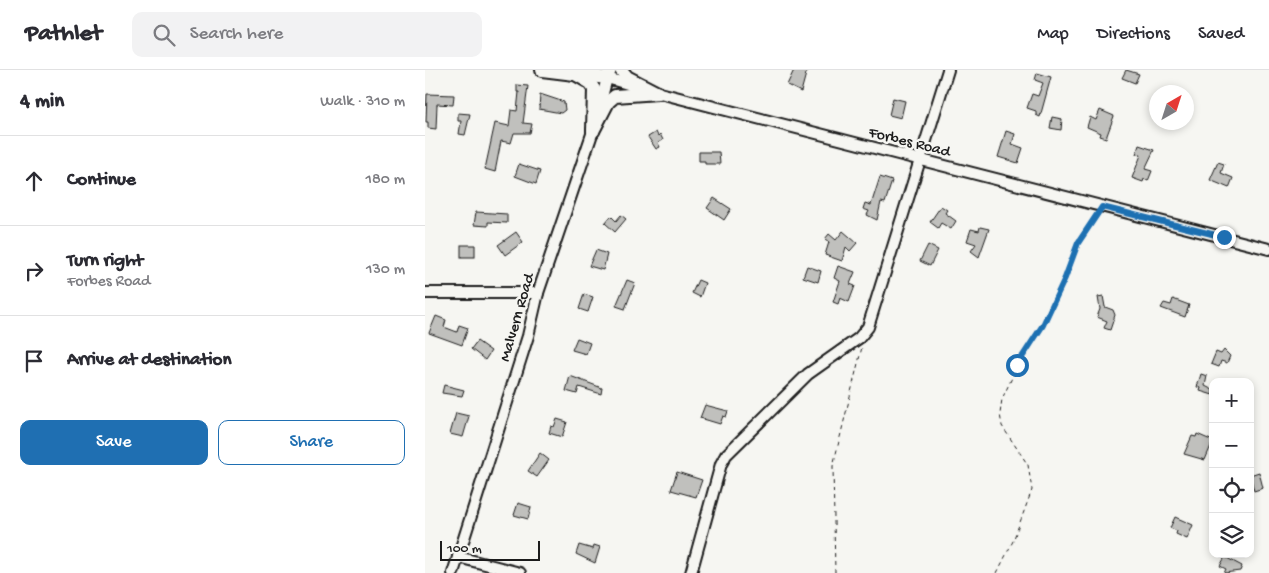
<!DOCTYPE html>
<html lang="en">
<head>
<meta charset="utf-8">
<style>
  body { margin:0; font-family:"Gochi Hand",sans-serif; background:#f2f2f3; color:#2b2b33 }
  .controls { position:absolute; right:15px; bottom:15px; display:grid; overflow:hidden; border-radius:10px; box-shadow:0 2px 8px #0003 }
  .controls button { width:45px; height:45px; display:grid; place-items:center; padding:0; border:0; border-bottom:1px solid #e1e1e2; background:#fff; color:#2b2b33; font:25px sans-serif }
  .compass { position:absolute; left:724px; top:15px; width:45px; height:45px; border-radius:50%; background:#fff; box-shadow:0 2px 8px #0003; rotate:39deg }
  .scale { position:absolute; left:15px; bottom:12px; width:100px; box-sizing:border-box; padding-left:5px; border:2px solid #1c1c1c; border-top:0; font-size:14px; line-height:18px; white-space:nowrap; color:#1c1c1c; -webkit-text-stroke:4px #f6f6f2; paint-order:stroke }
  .stop { position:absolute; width:15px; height:15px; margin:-11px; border:4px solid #1f6fb2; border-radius:50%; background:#fff }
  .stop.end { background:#1f6fb2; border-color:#fff; box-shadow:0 1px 5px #0008 }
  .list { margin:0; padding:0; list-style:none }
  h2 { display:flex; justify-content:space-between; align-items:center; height:65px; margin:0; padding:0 20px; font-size:21px }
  h2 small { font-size:16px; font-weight:400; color:#7c7c81 }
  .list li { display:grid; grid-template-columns:32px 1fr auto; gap:15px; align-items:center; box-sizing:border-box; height:90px; padding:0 20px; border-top:1px solid #e1e1e2 }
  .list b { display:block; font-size:19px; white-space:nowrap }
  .list p { margin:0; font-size:16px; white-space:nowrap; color:#7c7c81 }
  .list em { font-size:16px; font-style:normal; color:#7c7c81 }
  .actions { display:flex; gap:10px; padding:15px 20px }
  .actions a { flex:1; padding:11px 0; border:1px solid #1f6fb2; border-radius:10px; text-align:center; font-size:18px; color:#1f6fb2 }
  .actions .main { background:#1f6fb2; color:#fff }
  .icon { flex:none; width:28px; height:28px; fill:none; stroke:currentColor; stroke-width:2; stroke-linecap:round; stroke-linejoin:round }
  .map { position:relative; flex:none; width:844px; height:503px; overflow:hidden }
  header { display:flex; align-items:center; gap:30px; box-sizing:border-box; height:70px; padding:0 25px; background:#fff; border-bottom:1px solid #e1e1e2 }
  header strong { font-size:24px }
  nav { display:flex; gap:28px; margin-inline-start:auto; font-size:18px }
  .search { width:350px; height:45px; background:#f2f2f3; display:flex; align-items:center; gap:12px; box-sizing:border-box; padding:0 18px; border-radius:10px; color:#7c7c81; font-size:19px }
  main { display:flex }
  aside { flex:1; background:#fff }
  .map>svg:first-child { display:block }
  .building { fill:#c0c0bd; stroke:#1c1c1c }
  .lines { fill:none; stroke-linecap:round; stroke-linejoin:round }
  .minor-casing { stroke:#1c1c1c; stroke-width:14 }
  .major-casing { stroke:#1c1c1c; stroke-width:16 }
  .path { stroke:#1c1c1c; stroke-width:1; stroke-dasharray:4 4; stroke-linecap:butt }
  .minor { stroke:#f6f6f2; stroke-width:10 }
  .major { stroke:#f6f6f2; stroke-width:12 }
  .route { stroke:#1f6fb2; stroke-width:6 }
  .labels { text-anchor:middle; stroke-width:5; stroke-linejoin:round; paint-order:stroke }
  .street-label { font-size:16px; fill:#1c1c1c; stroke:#f6f6f2 }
</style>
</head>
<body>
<header>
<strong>Pathlet</strong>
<div class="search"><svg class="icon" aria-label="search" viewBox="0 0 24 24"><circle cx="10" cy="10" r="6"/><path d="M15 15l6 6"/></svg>Search here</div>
<nav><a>Map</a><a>Directions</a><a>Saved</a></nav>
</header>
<main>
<aside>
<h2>4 min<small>Walk · 310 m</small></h2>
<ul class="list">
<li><svg class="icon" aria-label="ahead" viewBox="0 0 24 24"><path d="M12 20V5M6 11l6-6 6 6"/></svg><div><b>Continue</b></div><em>180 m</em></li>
<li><svg class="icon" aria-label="right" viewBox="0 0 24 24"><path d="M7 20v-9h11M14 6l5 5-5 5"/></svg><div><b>Turn right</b><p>Forbes Road</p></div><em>130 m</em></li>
<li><svg class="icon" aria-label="arrive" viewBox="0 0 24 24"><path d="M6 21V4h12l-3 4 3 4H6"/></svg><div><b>Arrive at destination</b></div></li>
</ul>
<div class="actions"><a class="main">Save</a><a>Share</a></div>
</aside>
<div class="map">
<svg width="844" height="503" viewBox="0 0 844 503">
  <rect width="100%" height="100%" fill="#f6f6f2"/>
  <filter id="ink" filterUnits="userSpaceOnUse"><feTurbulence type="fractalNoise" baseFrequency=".02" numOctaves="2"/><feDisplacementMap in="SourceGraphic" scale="10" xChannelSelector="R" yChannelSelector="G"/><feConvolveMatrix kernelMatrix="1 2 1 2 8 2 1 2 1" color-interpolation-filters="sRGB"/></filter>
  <g filter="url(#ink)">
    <g class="building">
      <path d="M369 0H382L376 22 362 15Z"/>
      <path d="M701 0 714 4 710 13 697 8Z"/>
      <path d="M612 3 626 7 615 47 611 45V41L602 38 607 24 613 26 618 13 610 10Z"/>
      <path d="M92 15 103 16 98 53 107 54 105 63H89L86 73 76 71 70 102 60 99 70 53 84 56 86 40 92 41 94 22H92Z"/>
      <path d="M2 24 29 25 28 35 12 34 11 59 3 58V52H1Z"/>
      <path d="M115 24 139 32 140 40 136 43 114 39Z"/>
      <path d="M468 28 480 31 476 48 464 45Z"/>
      <path d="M675 40 689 46 681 68 675 66 676 63 662 57 665 47 671 50Z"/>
      <path d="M33 43 45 44 40 65 34 64 36 51H33Z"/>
      <path d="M627 47 637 49 636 60 625 58Z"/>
      <path d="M581 61 590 64 587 74 598 78 593 93 573 87Z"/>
      <path d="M231 62 233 66 235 64 238 70 233 73 235 77 231 79 223 67Z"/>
      <path d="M714 75 729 80 720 99 727 101 723 111 719 109 718 112 707 108 716 85 711 84Z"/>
      <path d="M274 82H294L295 94H280V91H274Z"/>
      <path d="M793 92 799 94 796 103 808 108 804 118 785 110Z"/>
      <path d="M94 94 115 101 111 114 90 106Z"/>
      <path d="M455 107 467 111 460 133 456 132 452 150 442 145 444 141 438 139 440 133 446 135Z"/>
      <path d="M289 128 306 139 299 150 282 138Z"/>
      <path d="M516 136 522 140 520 143 531 151 526 159 516 153 513 158 505 152Z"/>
      <path d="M51 142 82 144V153L63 152V156L49 155Z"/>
      <path d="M196 145 201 149 190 162 180 153 186 146 191 151Z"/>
      <path d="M555 157 564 159 554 187 546 181 551 174 542 171 546 159 554 161Z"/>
      <path d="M418 161 432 173 425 181 421 177 417 191 400 185 404 172 400 169 404 164 411 170Z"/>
      <path d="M91 162 98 172 80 185 73 175Z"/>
      <rect x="36" y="175" width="14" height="12"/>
      <path d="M503 175 513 180 505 196 495 191Z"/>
      <path d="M171 180 182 184 178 200 164 196Z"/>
      <path d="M382 196 396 201 393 212 378 207Z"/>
      <path d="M413 196 430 202 425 214 430 216 424 232 415 228 413 234 408 232 415 211 409 208Z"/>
      <path d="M202 210 210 213 200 239 191 236Z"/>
      <path d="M273 210 280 213 275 227 267 223Z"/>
      <path d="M159 224 168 227 163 242 154 239Z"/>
      <path d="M678 226 680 237 688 240 690 245 685 260 679 258 682 251 672 247 675 239 673 227Z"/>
      <path d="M748 229 764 235 760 247 736 238 739 233 746 235Z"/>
      <path d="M11 246 21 250 19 257 32 262 34 255 43 258 37 275 4 263Z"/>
      <path d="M152 268 165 273 161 284 147 280Z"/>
      <path d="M52 271 66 281 60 290 46 279Z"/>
      <path d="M799 280 805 286 802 293 796 291 794 297 786 294 791 282 796 284Z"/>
      <path d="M776 304 782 306 780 316 788 320V325L775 321 776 318 772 317Z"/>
      <path d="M145 306 177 318 176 324 154 317 152 324 141 321Z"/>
      <path d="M19 315 39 320 37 326 17 323Z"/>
      <path d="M280 335 303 341 301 347 298 346 295 354 275 348Z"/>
      <path d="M31 343 44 346 38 367 25 364Z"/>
      <path d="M132 349 142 352 137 367 124 363 126 356 129 357Z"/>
      <path d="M772 364 788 371 780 390 759 384 767 366 771 367Z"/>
      <path d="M115 383 124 390 112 407 103 401Z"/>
      <path d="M252 402 277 410 271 427 246 420Z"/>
      <path d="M834 402 838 418 829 421 825 405Z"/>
      <path d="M93 433 106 437 103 449 89 445Z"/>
      <path d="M750 447 768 455 762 469 751 464 752 461 745 458Z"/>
      <path d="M154 475 168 479 169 475 175 477 170 493 151 484Z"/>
      <path d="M800 487 817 496 815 501 799 503 801 499 795 496Z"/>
    </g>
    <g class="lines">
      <g class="minor-casing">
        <g id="minor">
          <path d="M227 21 844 179"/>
          <path d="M0 223H113"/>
          <path d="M33 487 95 503"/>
          <path d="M28 503 103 266 113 223 168 61 182 8 213 17"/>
          <path d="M266 503 296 394 301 385 383 304 434 268 443 257 523 0"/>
        </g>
      </g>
      <g class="major-casing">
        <g id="major">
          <path d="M117 0 182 8 185 0"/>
          <path d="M196 0 202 7 233 23"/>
          <path d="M152 5 164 12 169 19 168 61"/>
          <path d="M168 61 183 32 190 26 233 23"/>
        </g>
      </g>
      <g class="path">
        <path d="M410 503 408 396 437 277"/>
        <path d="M572 503 588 471 607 420 603 395 577 356 575 344 577 329 593 295 617 255 640 208 653 173 672 144"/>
      </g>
      <use href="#minor" class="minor"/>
      <use href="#major" class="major"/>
    </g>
  </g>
  <g class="lines" filter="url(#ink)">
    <path class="route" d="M592 295 618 255 640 208 653 173 677 137 799 167"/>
  </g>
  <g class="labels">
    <g class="street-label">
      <text transform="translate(485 70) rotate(14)" y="6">Forbes Road</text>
      <text transform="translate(90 247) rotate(-74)" y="6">Malvern Road</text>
    </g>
  </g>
</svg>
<div class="controls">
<button>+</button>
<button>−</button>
<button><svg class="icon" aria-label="locate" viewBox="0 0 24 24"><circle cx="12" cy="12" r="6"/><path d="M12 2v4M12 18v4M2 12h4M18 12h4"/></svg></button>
<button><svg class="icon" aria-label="layers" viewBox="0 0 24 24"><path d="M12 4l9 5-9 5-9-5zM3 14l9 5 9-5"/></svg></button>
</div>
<svg class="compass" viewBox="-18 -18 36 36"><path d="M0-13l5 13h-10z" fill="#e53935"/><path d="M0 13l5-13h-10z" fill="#7c7c81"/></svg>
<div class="scale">100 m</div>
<div class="stop" style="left:592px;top:295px"></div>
<div class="stop end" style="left:799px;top:167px"></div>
</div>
</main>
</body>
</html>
